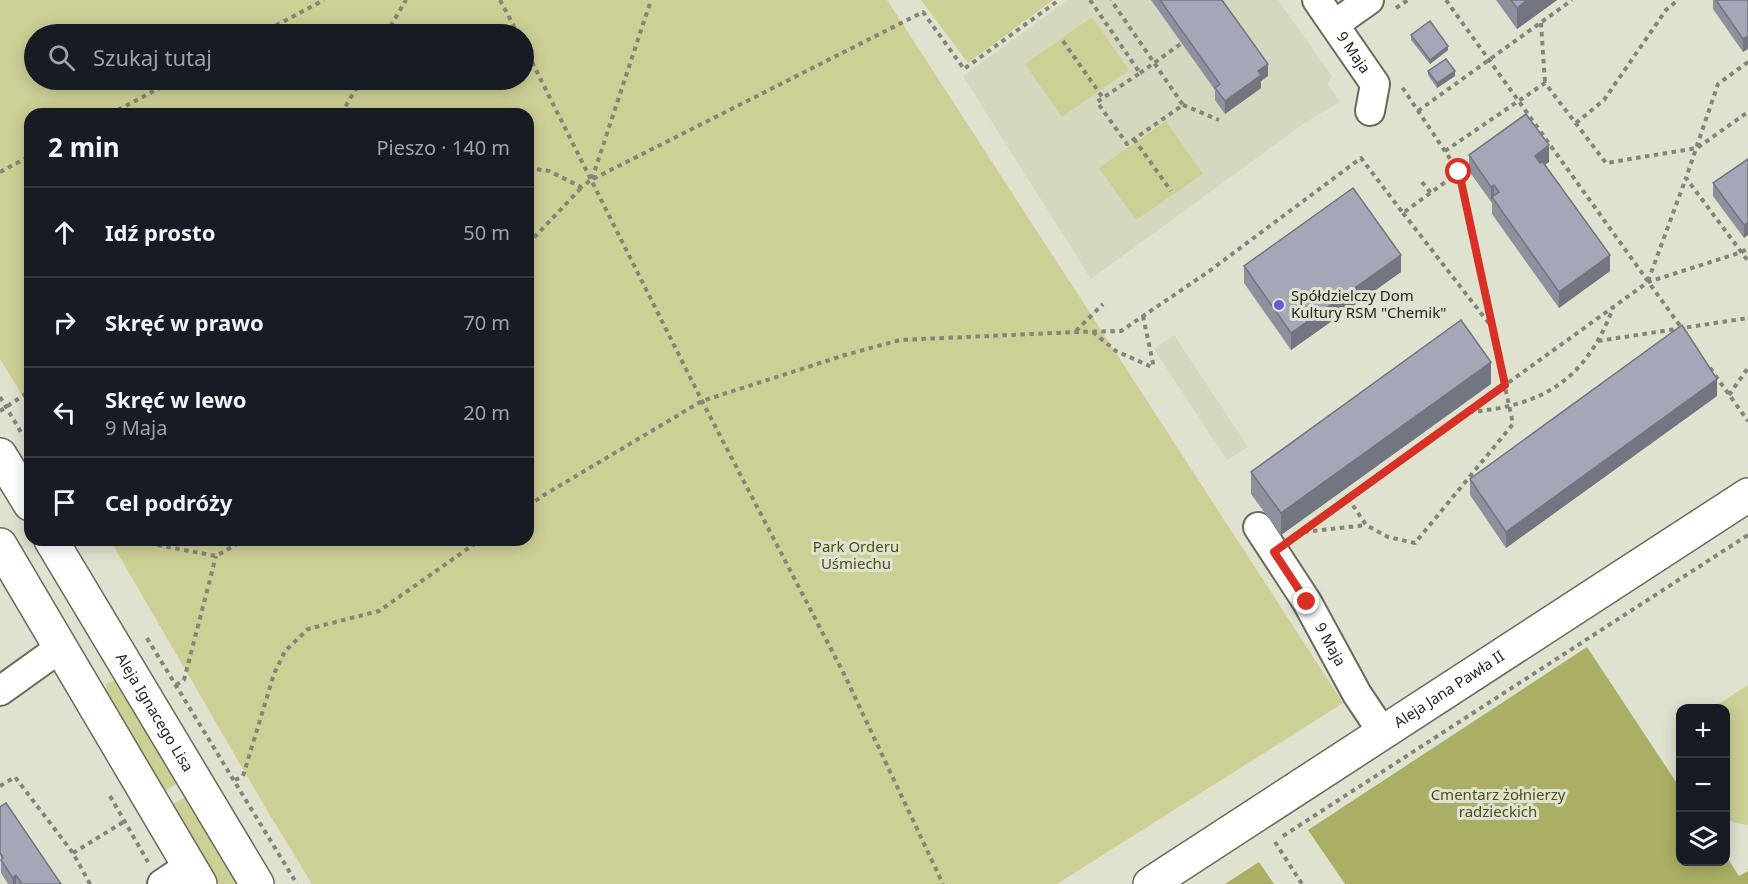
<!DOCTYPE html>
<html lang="pl">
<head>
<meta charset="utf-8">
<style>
  body { margin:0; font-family:"Noto Sans",sans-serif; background:#242831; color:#f1f3f6 }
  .controls { position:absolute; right:18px; bottom:18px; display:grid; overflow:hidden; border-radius:12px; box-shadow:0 3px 15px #0003 }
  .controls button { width:54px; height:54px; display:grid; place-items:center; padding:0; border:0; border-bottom:2px solid #363941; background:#171b24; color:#f1f3f6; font:30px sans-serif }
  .stop { position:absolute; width:18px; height:18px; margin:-14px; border:4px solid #d93025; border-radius:50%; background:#fff }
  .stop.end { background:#d93025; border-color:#fff; box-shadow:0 2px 6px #0008 }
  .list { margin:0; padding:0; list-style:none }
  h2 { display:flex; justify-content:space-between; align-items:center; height:78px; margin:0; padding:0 24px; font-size:26px }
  h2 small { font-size:20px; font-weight:400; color:#9ea1a6 }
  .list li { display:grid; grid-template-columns:39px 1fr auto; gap:18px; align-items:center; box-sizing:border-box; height:90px; padding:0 24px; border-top:2px solid #363941 }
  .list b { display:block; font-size:22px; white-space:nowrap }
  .list p { margin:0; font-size:20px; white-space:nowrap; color:#9ea1a6 }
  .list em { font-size:20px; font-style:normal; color:#9ea1a6 }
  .icon { flex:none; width:33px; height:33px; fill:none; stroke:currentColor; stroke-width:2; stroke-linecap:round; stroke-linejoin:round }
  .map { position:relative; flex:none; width:1748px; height:884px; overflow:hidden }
  .search { position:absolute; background:#171b24; box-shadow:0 3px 15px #0003; left:24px; top:24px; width:510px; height:66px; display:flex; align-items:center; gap:15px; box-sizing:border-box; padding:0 21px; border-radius:33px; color:#9ea1a6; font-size:22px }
  .panel { position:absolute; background:#171b24; box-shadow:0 3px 15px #0003; left:24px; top:108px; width:510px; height:438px; border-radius:18px }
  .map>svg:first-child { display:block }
  .built { fill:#d5d7be }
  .green { fill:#cdd095; fill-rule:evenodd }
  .forest { fill:#abaf66 }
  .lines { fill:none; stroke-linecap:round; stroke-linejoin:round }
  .street-casing { stroke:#696a5a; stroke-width:32 }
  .secondary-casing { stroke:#696a5a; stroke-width:36 }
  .path { stroke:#85867a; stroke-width:4; stroke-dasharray:4.5 4.5; stroke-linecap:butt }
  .street { stroke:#fff; stroke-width:28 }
  .secondary { stroke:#fff; stroke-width:33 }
  .wall { fill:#8d909d }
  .shaded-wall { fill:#737580 }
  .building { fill:#a4a7b7; stroke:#737580; stroke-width:1.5 }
  .route { stroke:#d93025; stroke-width:8 }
  .poi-dot { fill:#605fd8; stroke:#e0e2d0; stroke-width:2 }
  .labels { text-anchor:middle; stroke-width:6; stroke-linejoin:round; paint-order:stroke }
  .street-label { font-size:15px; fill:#262620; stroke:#e0e2d0 }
  .poi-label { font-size:15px; fill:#262620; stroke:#e0e2d0; text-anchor:start }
  .park-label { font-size:15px; fill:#4e5019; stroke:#e0e2d0 }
</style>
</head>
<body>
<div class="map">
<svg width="1748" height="884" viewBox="0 0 1748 884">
  <rect width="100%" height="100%" fill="#e0e2d0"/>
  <g class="built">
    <path d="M1068 0H1278L1332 76 1328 85 1340 102 1303 124 1091 279 963 76Z"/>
    <path d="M1174 335 1248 447 1227 460 1154 349Z"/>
  </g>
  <g class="green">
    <path d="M0 0H887L1343 703 1057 884H312L265 807 110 540H528V114H30V407L0 359ZM34 34H524V80H34Z"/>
    <path d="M921 0H1053L968 63Z"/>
    <path d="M1092 17 1129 70 1062 117 1025 64Z"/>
    <path d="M1166 121 1203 174 1136 220 1099 168Z"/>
    <path d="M114 681 119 684 179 782 163 792 105 693 107 683Z"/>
    <path d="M1748 685V825L1735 823 1726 817V708H1712Z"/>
    <path d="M187 796 240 884H219L172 805Z"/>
  </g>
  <g class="forest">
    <path d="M1587 647 1680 788V862H1726V856L1739 876 1748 871V884H1345L1308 830Z"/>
    <path d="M1259 862 1274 884H1225Z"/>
  </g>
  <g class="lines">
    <g class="street-casing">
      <g id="street">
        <path id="s1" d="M1317 0 1375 84 1370 111"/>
        <path d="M1335 24 1369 0"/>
        <path id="s2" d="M1258 527 1307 602 1357 694 1383 733"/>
        <path d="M0 691 60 648"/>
        <path d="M162 884 189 866"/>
      </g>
    </g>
    <g class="secondary-casing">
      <g id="secondary">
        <path d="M0 455 30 504"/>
        <path id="s3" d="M51 540 257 884"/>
        <path d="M0 545 200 884"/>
        <path id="s4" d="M1150 884 1748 495"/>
      </g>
    </g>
    <g class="path">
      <path d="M500 0 518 34"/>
      <path d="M1090 0 1140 73 1097 102 1127 144 1183 105 1111 0"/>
      <path d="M1446 0 1683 330"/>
      <path d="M1396 8 1408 0"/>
      <path d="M1541 23 1545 83"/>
      <path d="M260 34 324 0"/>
      <path d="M386 34 406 0"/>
      <path d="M1063 41 1103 98"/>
      <path d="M524 46 702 401 844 674 943 884"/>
      <path d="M1748 62 1718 84 1686 178 1748 261"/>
      <path d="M1140 73 1182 43"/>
      <path d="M1183 105 1219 120"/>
      <path d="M1418 111 1572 0"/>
      <path d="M110 114 175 80"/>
      <path d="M341 114 361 80"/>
      <path d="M1576 123 1604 100 1666 10 1678 0"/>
      <path d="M1134 139 1171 191"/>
      <path d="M1445 151 1545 83 1606 163 1697 148 1748 112"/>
      <path d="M528 168 549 171 581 187 591 180 923 12 964 69 1059 0"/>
      <path d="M0 172 30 156"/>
      <path d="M592 179 651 0"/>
      <path d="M1422 182 1431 193"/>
      <path d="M1403 213 1491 326"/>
      <path d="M528 244 581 188"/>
      <path d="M1648 281 1686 178"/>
      <path d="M1143 316 1154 368"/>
      <path d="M1076 331 1103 304"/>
      <path d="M1093 332 1116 351 1154 368"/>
      <path d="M1598 341 1748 318"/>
      <path d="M1710 368 1748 421"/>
      <path d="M1729 395 1748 368"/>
      <path d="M0 397 21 432"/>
      <path d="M0 411 30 391"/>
      <path d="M1469 412C1544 406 1586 379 1613 308"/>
      <path d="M1348 498 1366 525 1388 537 1415 543 1513 424 1459 172 1402 87"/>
      <path d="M528 506 544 495 702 401 845 355 900 340 1076 332 1121 331 1208 272 1361 158 1403 213 1459 172"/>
      <path d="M1304 532 1366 525"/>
      <path d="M1297 535 1648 282 1742 252 1748 248"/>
      <path d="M131 540 216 556 244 540"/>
      <path d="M147 638 297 884"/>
      <path d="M176 685 184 680 216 556"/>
      <path d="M235 780 243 776 274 674 285 651 308 629 379 611 480 540"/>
      <path d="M0 786 15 777 73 853 90 884"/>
      <path d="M110 796 148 862"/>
      <path d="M1283 836 1748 535"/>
      <path d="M1275 842 1302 884"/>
      <path d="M73 853 125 821"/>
    </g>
    <use href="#street" class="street"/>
    <use href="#secondary" class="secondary"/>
  </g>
  <g class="wall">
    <path d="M1151 0H1222L1268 76 1261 81V88L1225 114 1215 100V90Z"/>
    <path d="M1496 0H1557L1517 29Z"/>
    <path d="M1713 0H1748L1743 52 1713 9Z"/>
    <path d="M1411 35 1448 50 1430 64 1411 40Z"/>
    <path d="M1428 71 1455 76 1437 88 1428 75Z"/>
    <path d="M1469 155 1549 162 1545 164 1610 271 1559 308 1492 214V203L1469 171Z"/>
    <path d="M1748 159 1744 238 1713 196V183Z"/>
    <path d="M1244 266 1401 272 1291 350 1244 283Z"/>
    <path d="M1491 384 1281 535 1251 494V472Z"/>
    <path d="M1717 396 1506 548 1470 495V479Z"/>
    <path d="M0 807 61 884H8L1 873Z"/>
  </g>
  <g class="shaded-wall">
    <path d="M1527 0H1557L1517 29V8Z"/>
    <path d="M1748 36V49L1743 52V39Z"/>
    <path d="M1448 46V50L1430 64V60Z"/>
    <path d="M1268 64V76L1261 81V88L1225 114V101L1258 71Z"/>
    <path d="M1455 71V76L1437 88V83Z"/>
    <path d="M1549 145V162L1535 172V156Z"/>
    <path d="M1494 185V200L1492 197 1491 203V187Z"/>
    <path d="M1748 223V235L1744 238V225Z"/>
    <path d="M1401 255V272L1291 350V333Z"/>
    <path d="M1610 255V271L1559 308V292Z"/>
    <path d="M1491 362V384L1281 535V513Z"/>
    <path d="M1717 379V396L1506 548V532Z"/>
    <path d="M16 875V884H13V878Z"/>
  </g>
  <g class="building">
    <path d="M1160 0H1222L1268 64 1258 71 1261 75 1225 101 1215 88 1220 84Z"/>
    <path d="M1511 0H1527L1517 8Z"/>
    <path d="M1716 0H1748V36L1743 39Z"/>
    <path d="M1430 21 1448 46 1430 60 1411 35Z"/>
    <path d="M1446 59 1455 71 1437 83 1428 71Z"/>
    <path d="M1526 114 1549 145 1535 156 1540 163 1542 161 1610 255 1559 292 1492 197 1499 192 1494 185 1491 187 1469 155Z"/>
    <path d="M1748 159V223L1744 225 1713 183Z"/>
    <path d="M1353 188 1401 255 1291 333 1244 266Z"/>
    <path d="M1461 320 1491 362 1281 513 1251 472Z"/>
    <path d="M1682 325 1717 379 1506 532 1470 479Z"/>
    <path d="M6 803 61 884H22L16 875 13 878 1 860 3 858 0 853V807Z"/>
  </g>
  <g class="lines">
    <path class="route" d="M1307 602 1274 552 1505 385 1459 172"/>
  </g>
  <circle class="poi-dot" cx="1279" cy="305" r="6"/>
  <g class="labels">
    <g class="street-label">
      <text dy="5" stroke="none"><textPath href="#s1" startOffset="64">9 Maja</textPath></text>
      <text dy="5" stroke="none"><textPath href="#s2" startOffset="138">9 Maja</textPath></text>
      <text dy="5" stroke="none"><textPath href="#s4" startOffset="357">Aleja Jana Pawła II</textPath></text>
      <text dy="5" stroke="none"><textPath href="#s3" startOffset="201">Aleja Ignacego Lisa</textPath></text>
    </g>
    <g class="poi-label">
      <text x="1291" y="301">Spółdzielczy Dom<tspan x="1291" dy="17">Kultury RSM "Chemik"</tspan></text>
    </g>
    <g class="park-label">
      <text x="856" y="552">Park Orderu<tspan x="856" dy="17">Uśmiechu</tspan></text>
      <text x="1498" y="800">Cmentarz żołnierzy<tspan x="1498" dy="17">radzieckich</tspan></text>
    </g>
  </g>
</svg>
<div class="controls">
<button>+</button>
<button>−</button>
<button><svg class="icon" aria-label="layers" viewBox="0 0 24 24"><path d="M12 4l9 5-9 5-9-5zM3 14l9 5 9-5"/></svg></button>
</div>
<div class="stop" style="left:1459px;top:172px"></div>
<div class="stop end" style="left:1307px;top:602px"></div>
<div class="search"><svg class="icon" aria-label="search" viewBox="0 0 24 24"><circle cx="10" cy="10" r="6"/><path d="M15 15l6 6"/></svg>Szukaj tutaj</div>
<section class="panel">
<h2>2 min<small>Pieszo · 140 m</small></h2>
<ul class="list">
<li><svg class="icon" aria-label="ahead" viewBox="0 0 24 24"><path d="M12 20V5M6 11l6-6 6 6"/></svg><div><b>Idź prosto</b></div><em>50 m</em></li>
<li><svg class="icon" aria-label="right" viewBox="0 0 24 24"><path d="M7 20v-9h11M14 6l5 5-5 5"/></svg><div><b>Skręć w prawo</b></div><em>70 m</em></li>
<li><svg class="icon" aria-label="left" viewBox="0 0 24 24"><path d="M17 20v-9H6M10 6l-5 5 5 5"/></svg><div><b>Skręć w lewo</b><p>9 Maja</p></div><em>20 m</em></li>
<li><svg class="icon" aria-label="arrive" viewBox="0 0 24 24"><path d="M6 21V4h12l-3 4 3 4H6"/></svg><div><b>Cel podróży</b></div></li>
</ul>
</section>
</div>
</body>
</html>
